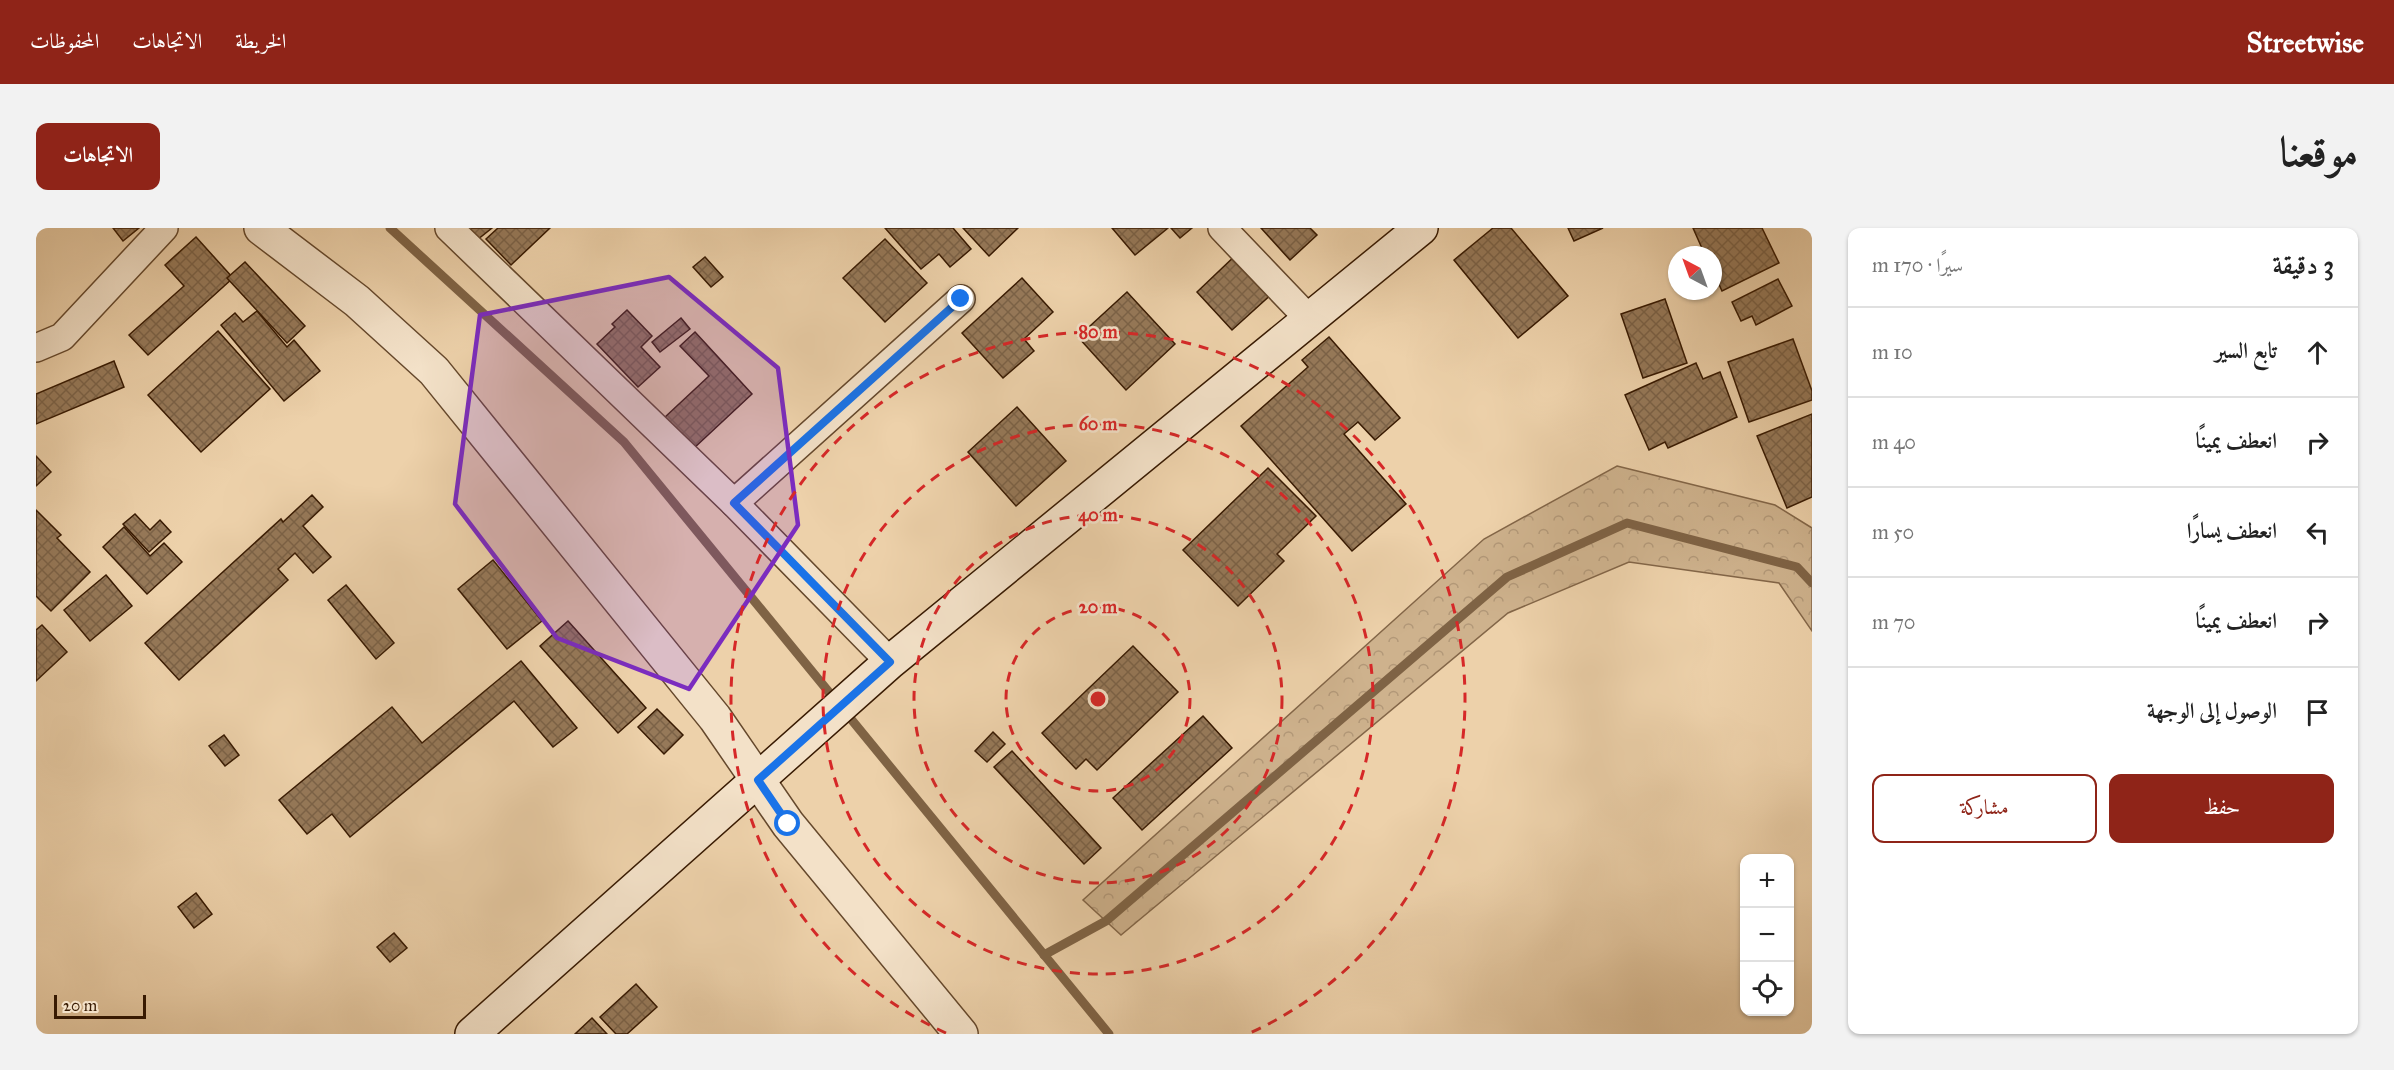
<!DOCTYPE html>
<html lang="ar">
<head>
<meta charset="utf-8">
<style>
  body { margin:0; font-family:"IM FELL Great Primer",Amiri,serif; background:#f2f2f2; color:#222; direction:rtl }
  .controls { position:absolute; right:18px; bottom:18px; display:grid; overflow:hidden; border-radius:12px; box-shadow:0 2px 4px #0004 }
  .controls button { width:54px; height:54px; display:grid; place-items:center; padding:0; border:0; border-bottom:2px solid #e0e0e0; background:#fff; color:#222; font:30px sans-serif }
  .compass { position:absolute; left:1632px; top:18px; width:54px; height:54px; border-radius:50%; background:#fff; box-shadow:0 2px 4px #0004; rotate:319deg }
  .scale { position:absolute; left:18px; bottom:15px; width:92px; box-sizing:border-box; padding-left:6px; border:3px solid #381a02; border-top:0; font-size:16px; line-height:21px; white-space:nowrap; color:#381a02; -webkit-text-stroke:4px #f3e1c8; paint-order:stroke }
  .stop { position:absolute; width:18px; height:18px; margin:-14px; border:4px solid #1a73e8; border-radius:50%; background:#fff }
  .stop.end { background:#1a73e8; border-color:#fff; box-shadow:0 2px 6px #0008 }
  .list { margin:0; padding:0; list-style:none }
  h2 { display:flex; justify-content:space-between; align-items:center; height:78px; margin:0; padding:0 24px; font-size:26px }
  h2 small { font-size:20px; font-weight:400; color:#767676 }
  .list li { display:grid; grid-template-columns:39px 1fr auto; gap:18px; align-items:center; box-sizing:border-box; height:90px; padding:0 24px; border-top:2px solid #e0e0e0 }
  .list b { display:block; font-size:22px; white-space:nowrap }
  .list em { font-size:20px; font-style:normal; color:#767676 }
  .actions { display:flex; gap:12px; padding:18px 24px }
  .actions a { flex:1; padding:14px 0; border:2px solid #8f2418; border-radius:12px; text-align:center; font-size:21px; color:#8f2418 }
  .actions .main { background:#8f2418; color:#fff }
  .icon { flex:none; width:33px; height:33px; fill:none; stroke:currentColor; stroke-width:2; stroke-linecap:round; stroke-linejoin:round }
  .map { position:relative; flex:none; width:1776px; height:806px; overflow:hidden; direction:ltr; border-radius:12px }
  header { display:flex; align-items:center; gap:36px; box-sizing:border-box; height:84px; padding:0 30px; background:#8f2418; color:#fff }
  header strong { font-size:28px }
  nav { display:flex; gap:33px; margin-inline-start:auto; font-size:21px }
  .intro { display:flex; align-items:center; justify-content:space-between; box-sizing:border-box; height:144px; padding:0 36px }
  h1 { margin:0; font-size:42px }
  .button { padding:15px 27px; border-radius:12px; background:#8f2418; color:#fff; font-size:21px; font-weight:700 }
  main { display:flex; gap:36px; padding:0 36px }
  aside { flex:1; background:#fff; border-radius:12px; box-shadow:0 2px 4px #0004 }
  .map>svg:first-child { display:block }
  .forest { fill:url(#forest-crowns); stroke:#836648; stroke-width:1.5 }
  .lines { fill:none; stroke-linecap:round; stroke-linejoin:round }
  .stream { stroke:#7f6345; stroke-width:9 }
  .building { fill:url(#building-cross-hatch); stroke:#381a02; stroke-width:1.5 }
  .minor-casing { stroke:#65482c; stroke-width:30 }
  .tertiary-casing { stroke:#65482c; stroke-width:36 }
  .secondary-casing { stroke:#381a02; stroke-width:36 }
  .minor { stroke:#f3e1c8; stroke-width:27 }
  .tertiary { stroke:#f3e1c8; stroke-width:33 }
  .secondary { stroke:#f3e1c8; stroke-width:33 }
  .route { stroke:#1a73e8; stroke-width:8 }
  .marked { fill:#7b2cbf; fill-opacity:0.2; stroke:#7b2cbf; stroke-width:4.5; stroke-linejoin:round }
  .ring { fill:none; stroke:#d62828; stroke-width:3; stroke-dasharray:10 8 }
  .centre { fill:#d62828; stroke:#f3e1c8; stroke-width:3 }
  .ring-label { font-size:18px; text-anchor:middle; font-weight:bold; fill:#d62828; stroke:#f3e1c8; stroke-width:5; stroke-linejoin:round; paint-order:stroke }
</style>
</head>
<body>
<header>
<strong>Streetwise</strong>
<nav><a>الخريطة</a><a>الاتجاهات</a><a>المحفوظات</a></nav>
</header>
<div class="intro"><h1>موقعنا</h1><a class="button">الاتجاهات</a></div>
<main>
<aside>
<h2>3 دقيقة<small>سيرًا · 170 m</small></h2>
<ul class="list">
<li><svg class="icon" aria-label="ahead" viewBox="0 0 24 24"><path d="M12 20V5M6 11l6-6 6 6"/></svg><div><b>تابع السير</b></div><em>10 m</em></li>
<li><svg class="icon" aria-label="right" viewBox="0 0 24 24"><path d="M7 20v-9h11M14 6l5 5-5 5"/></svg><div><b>انعطف يمينًا</b></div><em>40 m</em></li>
<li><svg class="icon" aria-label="left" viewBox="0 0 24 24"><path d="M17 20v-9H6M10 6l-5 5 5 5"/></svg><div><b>انعطف يسارًا</b></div><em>50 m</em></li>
<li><svg class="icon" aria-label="right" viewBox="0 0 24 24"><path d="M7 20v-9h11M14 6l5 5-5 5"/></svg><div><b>انعطف يمينًا</b></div><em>70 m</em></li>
<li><svg class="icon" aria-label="arrive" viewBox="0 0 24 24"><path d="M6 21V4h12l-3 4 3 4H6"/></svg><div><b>الوصول إلى الوجهة</b></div></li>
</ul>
<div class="actions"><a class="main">حفظ</a><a>مشاركة</a></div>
</aside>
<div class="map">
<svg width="1776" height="806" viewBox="0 0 1776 806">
  <defs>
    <pattern id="forest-crowns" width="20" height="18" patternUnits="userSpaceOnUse" patternTransform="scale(1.5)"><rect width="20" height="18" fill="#ceb28d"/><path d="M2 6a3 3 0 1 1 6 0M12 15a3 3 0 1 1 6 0" fill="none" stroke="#b29878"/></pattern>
    <pattern id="building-cross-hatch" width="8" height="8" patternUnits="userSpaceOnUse" patternTransform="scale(1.5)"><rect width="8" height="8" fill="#967959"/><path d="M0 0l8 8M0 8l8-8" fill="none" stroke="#7b6247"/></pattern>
  </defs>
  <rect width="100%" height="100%" fill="#edd1aa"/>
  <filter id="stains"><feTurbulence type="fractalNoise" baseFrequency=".00333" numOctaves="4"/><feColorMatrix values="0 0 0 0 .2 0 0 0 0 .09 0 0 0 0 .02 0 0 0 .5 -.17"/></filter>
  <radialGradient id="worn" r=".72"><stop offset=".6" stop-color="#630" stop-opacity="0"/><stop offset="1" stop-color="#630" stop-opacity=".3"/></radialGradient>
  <path class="forest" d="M1581 238 1739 277 1776 300V403L1743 355 1593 334 1472 385 1085 707 1047 672 1448 311Z"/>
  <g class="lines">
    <g class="stream">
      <path d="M354 0 588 214 1073 806"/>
      <path d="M1008 727 1070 693 1471 349 1591 295 1761 339 1776 355"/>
    </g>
  </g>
  <g class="building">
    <path d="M77 0H103L87 13Z"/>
    <path d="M431 0H456L441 12Z"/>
    <path d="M462 0H514L475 37 450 11Z"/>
    <path d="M849 0H917L935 21 914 39 903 26 885 41Z"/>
    <path d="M927 0H982L953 28Z"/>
    <path d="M1076 0H1132L1099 27Z"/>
    <path d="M1135 0H1156L1144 10Z"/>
    <path d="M1225 0H1274L1281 7 1254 32Z"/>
    <path d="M1457 0H1475L1532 68 1482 110 1418 32Z"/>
    <path d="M1532 0H1567L1538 13Z"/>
    <path d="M1657 0H1726L1743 35 1686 63 1677 43V27H1669Z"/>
    <path d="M160 9 197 50 112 127 93 107 148 58 129 37Z"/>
    <path d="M849 11 891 55 849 94 807 50Z"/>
    <path d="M1203 24 1239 63 1196 102 1161 64Z"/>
    <path d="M669 29 687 49 675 59 657 39Z"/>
    <path d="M209 34 269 98 251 115 191 50Z"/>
    <path d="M986 50 1017 84 988 111 998 123 967 150 926 105Z"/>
    <path d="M1742 51 1756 78 1720 97 1716 88 1705 93 1696 74Z"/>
    <path d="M1091 64 1139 116 1090 162 1042 109Z"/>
    <path d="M1629 71 1651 135 1607 150 1585 86Z"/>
    <path d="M591 82 616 108 605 119 624 139 602 159 561 116 579 99 576 96Z"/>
    <path d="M221 83 251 119 258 112 284 143 248 173 185 97 199 85 207 94Z"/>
    <path d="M645 90 654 101 624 124 616 114Z"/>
    <path d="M182 103 234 161 165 224 112 167Z"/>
    <path d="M659 104 716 166 657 221 628 190 673 148 644 118Z"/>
    <path d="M1293 109 1364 190 1339 212 1322 194 1308 206 1370 276 1316 323 1205 198 1272 139 1266 132Z"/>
    <path d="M1757 111 1776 163V172L1713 194 1692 134Z"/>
    <path d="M78 133 88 159 0 196V166Z"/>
    <path d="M1660 135 1667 151 1684 144 1701 189 1632 220 1629 214 1613 222 1589 167Z"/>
    <path d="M981 179 1030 233 980 278 932 224Z"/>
    <path d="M1776 186V269L1751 280 1721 208Z"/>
    <path d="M0 228 15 244 0 258Z"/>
    <path d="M1232 240 1280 288 1241 326 1248 333 1202 378 1147 322Z"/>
    <path d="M276 267 287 279 267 298 295 329 277 345 259 325 242 341 252 352 143 452 109 415 245 291 247 294Z"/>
    <path d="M0 282 25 307 21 310 54 344 15 383 0 368Z"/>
    <path d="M99 286 114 302 124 292 135 304 113 324 87 296Z"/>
    <path d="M88 299 114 328 128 315 146 334 111 366 67 319Z"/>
    <path d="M457 332 506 393 471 421 422 361Z"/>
    <path d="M70 347 96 378 54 413 28 382Z"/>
    <path d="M310 357 358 415 340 431 292 372Z"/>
    <path d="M532 393 610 480 582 505 504 418Z"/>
    <path d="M6 397 31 424 0 453V402Z"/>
    <path d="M1097 418 1142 464 1061 542 1050 531 1040 541 1006 505Z"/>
    <path d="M485 433 541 500 517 519 478 473 314 609 296 586 271 606 243 572 356 479 386 515Z"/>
    <path d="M621 481 647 507 628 526 602 499Z"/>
    <path d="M1167 488 1196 520 1106 602 1077 570Z"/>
    <path d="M957 504 969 516 951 534 939 523Z"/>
    <path d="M188 507 203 527 189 538 173 518Z"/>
    <path d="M976 523 1065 620 1048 636 958 539Z"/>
    <path d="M160 665 176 686 158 700 142 679Z"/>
    <path d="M358 705 371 720 354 734 341 719Z"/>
    <path d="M600 756 621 779 591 806H580L564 789Z"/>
    <path d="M556 790 571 806H539Z"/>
  </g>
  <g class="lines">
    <g class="minor-casing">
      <g id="minor">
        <path d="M413 0 698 275 854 434"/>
        <path d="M1186 0 1274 92"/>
        <path d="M0 120 26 109 128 0"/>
        <path d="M698 275 925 71"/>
      </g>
    </g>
    <g class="tertiary-casing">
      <path id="tertiary" d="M225 0 321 73 398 143 679 490 752 596 925 806"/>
    </g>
    <g class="secondary-casing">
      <path id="secondary" d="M436 806 854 434 1385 0"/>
    </g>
    <use href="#minor" class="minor"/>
    <use href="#tertiary" class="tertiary"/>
    <use href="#secondary" class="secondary"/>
  </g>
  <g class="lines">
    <path class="route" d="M752 596 722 552 854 434 698 275 925 71"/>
  </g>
  <path class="marked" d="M633 49 742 140 762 297 653 461 521 410 419 276 444 87Z"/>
  <g class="ring">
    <circle cx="1062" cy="471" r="92"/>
    <circle cx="1062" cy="471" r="184"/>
    <circle cx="1062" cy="471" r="275"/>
    <path d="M910 805A367 367 0 1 1 1214 805"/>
  </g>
  <circle cx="1062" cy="471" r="9" class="centre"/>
  <g class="ring-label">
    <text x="1062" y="110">80 m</text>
    <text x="1062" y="202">60 m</text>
    <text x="1062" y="293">40 m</text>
    <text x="1062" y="385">20 m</text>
  </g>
  <rect width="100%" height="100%" filter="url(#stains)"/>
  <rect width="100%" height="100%" fill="url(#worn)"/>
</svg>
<div class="controls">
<button>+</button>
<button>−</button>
<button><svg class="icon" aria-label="locate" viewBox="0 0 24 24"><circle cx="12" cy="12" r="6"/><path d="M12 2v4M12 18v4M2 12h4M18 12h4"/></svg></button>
</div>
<svg class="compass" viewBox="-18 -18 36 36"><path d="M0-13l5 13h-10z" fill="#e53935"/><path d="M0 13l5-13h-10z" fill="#767676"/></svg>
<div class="scale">20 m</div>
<div class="stop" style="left:752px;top:596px"></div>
<div class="stop end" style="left:925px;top:71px"></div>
</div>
</main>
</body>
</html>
